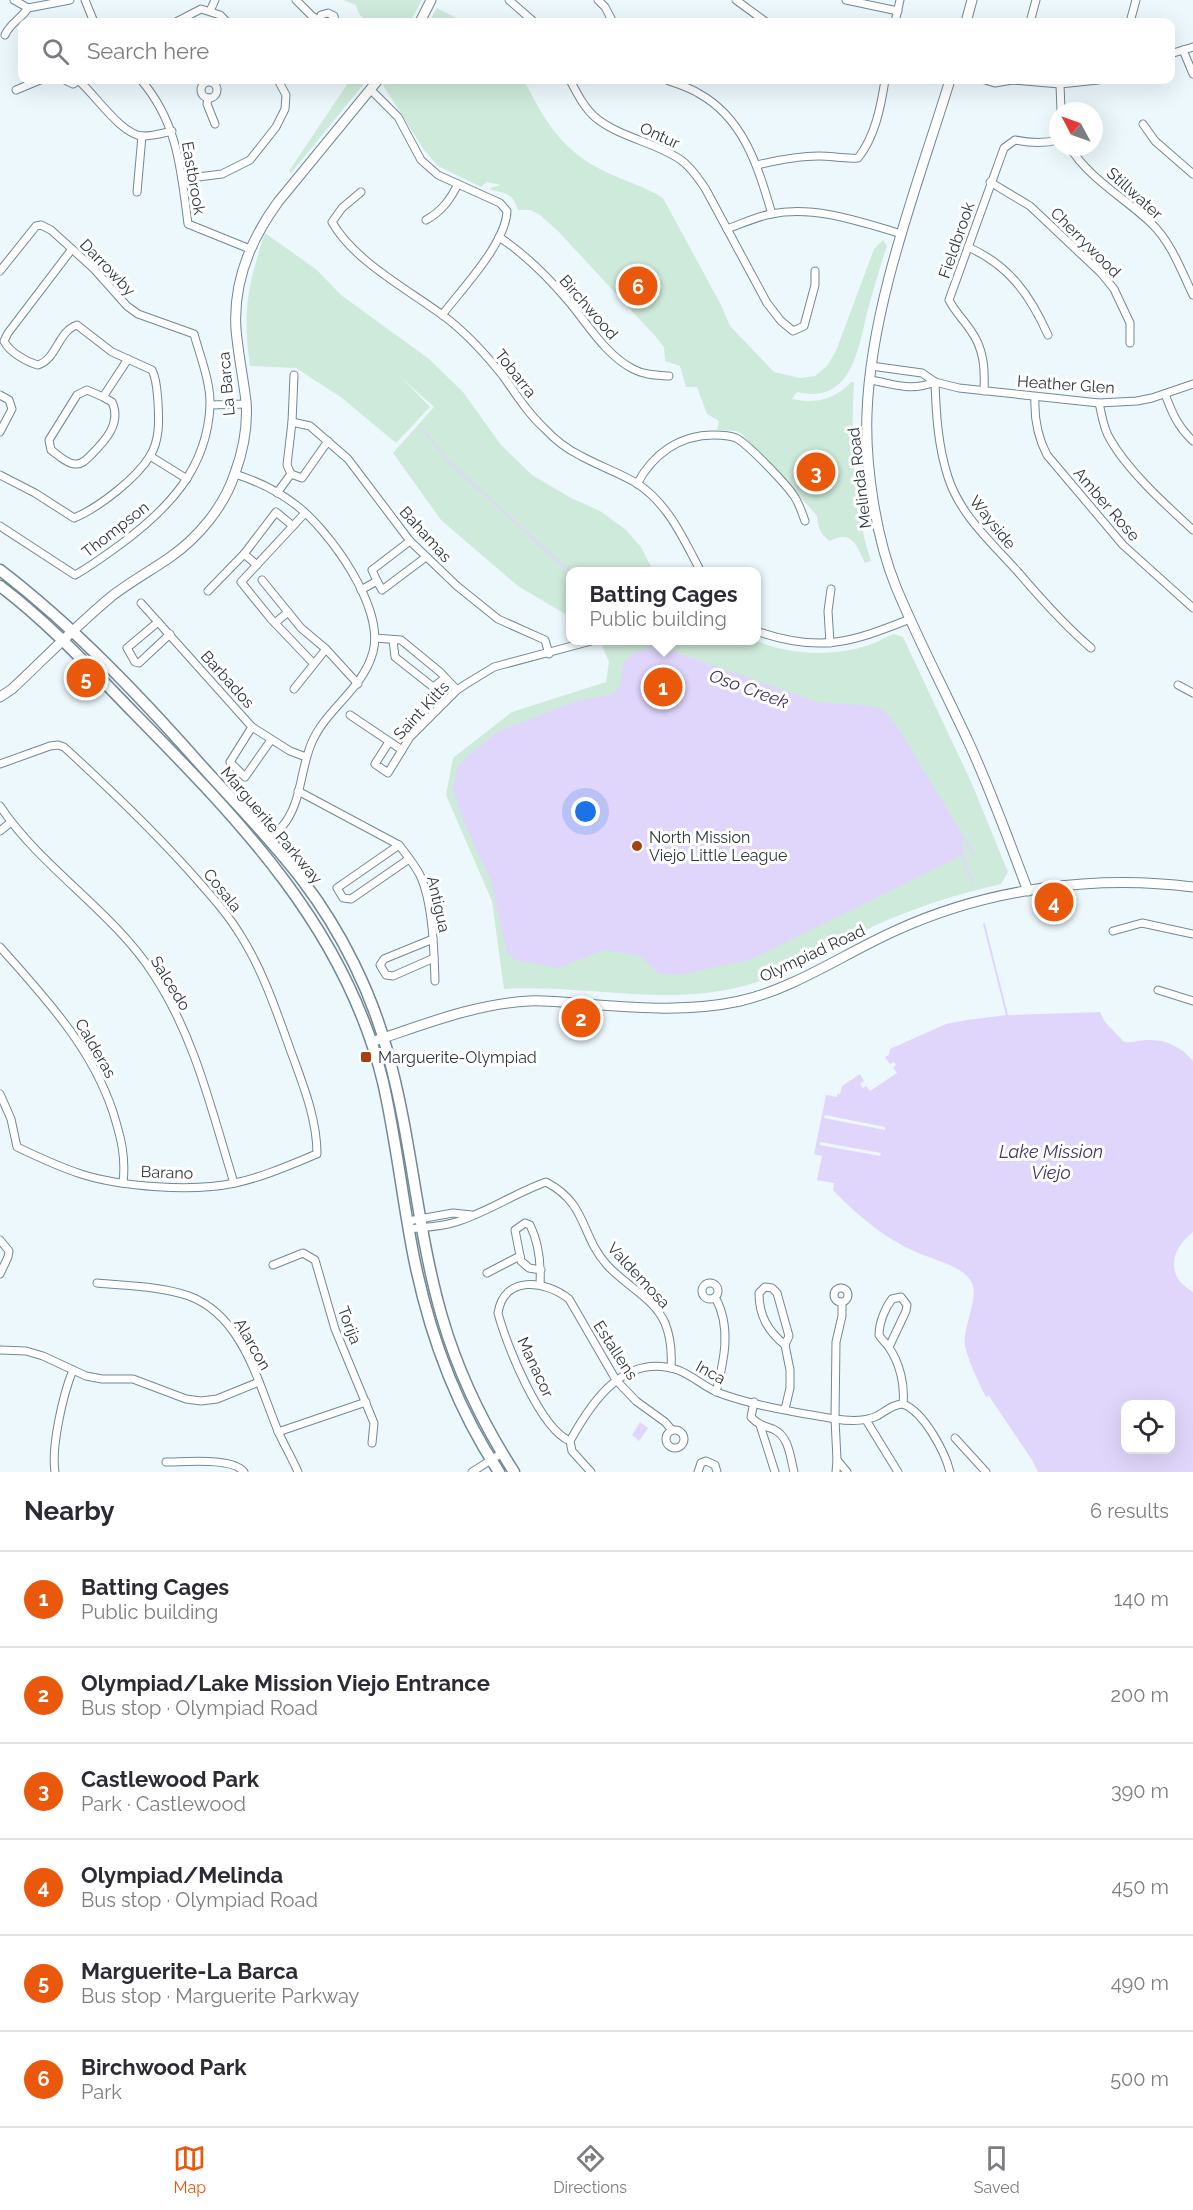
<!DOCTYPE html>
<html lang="en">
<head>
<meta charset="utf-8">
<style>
  body { margin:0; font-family:Raleway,sans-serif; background:#f2f2f3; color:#2b2b33 }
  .controls { position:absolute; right:18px; bottom:18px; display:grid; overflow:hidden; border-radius:12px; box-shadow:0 6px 24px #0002 }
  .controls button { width:54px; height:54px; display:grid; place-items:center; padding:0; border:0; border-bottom:2px solid #e1e1e2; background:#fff; color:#2b2b33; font:30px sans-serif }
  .compass { position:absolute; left:1049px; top:102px; width:54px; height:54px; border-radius:50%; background:#fff; box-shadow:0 6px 24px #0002; rotate:311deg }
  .you { position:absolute; left:586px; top:812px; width:21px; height:21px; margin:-15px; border:4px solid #fff; border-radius:50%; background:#1a73e8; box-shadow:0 0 0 9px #1a73e833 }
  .badge { display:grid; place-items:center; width:39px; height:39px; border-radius:50%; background:#ea580c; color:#fff; font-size:20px; font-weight:700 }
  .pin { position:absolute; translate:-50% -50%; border:3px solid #fff; box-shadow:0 2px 6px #0006 }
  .popup { position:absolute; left:566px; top:567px; width:195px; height:78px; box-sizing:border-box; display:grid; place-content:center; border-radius:12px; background:#fff; filter:drop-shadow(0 2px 4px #0005); font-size:20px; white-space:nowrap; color:#7c7c81 }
  .popup b { font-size:22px; color:#2b2b33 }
  .popup::after { content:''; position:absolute; left:50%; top:100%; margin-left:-12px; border:12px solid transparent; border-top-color:#fff }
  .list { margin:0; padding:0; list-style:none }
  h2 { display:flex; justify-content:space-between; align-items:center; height:78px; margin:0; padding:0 24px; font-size:26px }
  h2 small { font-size:20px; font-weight:400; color:#7c7c81 }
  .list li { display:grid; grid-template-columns:39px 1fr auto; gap:18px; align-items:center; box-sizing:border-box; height:96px; padding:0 24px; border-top:2px solid #e1e1e2 }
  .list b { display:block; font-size:22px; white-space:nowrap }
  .list p { margin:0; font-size:20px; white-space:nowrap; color:#7c7c81 }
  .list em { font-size:20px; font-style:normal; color:#7c7c81 }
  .icon { flex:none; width:33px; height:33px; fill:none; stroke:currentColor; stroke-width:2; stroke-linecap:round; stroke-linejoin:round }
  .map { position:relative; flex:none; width:1193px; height:1472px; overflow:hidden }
  .search { position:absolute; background:#fff; box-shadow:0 6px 24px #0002; left:18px; right:18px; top:18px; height:66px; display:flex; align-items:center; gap:15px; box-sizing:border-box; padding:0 21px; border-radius:12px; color:#7c7c81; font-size:22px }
  .sheet { height:654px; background:#fff }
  nav { display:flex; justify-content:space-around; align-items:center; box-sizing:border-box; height:84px; border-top:2px solid #e1e1e2; background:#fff; font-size:16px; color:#7c7c81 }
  nav a { display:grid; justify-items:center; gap:3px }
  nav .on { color:#ea580c }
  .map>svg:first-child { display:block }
  .green { fill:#ceeada }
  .water { fill:#e0d6fb; fill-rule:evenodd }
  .pier { fill:#edf8fd }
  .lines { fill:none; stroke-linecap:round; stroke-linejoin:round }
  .stream { stroke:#e0d6fb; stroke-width:2 }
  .street-casing { stroke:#708995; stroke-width:9 }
  .secondary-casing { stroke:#708995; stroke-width:11 }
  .primary-casing { stroke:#708995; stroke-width:13 }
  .street { stroke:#fff; stroke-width:7 }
  .secondary { stroke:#fff; stroke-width:9 }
  .primary { stroke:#fff; stroke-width:10 }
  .poi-dot { fill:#a5410f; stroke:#fff; stroke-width:2 }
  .labels { text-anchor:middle; stroke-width:6; stroke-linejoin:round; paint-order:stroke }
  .street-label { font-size:16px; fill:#2c373c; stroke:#fff }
  .poi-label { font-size:16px; fill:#2c373c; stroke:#fff; text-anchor:start }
  .water-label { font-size:18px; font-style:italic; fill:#433262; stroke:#fff }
</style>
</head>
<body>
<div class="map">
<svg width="1193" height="1472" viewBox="0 0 1193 1472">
  <rect width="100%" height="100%" fill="#edf8fd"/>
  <g class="green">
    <path d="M343 0H422L410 22H367L359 14 356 5Z"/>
    <path d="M437 8 464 22H429Z"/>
    <path d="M350 80H367L291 173 289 171Z"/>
    <path d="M387 80H524C544 120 562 151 604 171 624 181 644 186 663 198L720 303 730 326 774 372 800 378 815 376 827 366 836 351 874 249 883 240 887 246C880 267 874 288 868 309 858 348 853 405 797 392L792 399C814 404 835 400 851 382H854C851 441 852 504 871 561L865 563C857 546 852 529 830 541 820 534 818 527 817 516L812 510 742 434 737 431 717 430 719 421 707 414 697 387H686L680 366 665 361 664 347 656 337 558 231 540 215 531 210H518C513 194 507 193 491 190L490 188 501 185 487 182 481 187 438 166 424 150 383 85Z"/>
    <path d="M265 233 317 270 341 295 429 359 463 392 501 445 532 475 571 498 600 511 625 529 641 547 653 571 570 572V617L518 586 441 520 393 453 434 407 403 379 430 407 396 443 342 398 296 368 250 366C242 312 248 284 265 233Z"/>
    <path d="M894 634 903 637 972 784 1008 872 1001 884C958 894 916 907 876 925 832 946 791 973 744 986 665 1007 584 984 504 989L492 901 446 795 453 758 512 712 606 682 609 662 600 641 755 640C788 655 834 657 869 645 878 642 886 637 894 634Z"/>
  </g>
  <g class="water">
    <path d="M661 647 817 702 871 706 883 710 895 723 961 832 964 851 957 858 749 960 680 975 659 974 640 956 604 950 558 968 515 960 507 953 490 878 464 823 453 789 457 768 465 758 497 732 577 701 611 695 619 688 624 661 636 652Z"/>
    <path d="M1100 1012 1105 1022 1124 1042C1133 1043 1141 1040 1149 1040 1166 1039 1183 1048 1193 1061V1232C1170 1250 1165 1276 1193 1292V1472H1038L1032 1460 989 1396 986 1397C978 1381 969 1363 965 1346 962 1328 979 1299 972 1283 964 1268 944 1263 929 1257 891 1244 861 1219 833 1190L834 1183 817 1180 822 1156 814 1154 826 1095 837 1097V1094H840L842 1086 860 1074 864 1081 860 1084 863 1088 866 1086 870 1091 897 1073 893 1068 896 1065 894 1062 890 1064 885 1057 889 1055 890 1049 946 1024 967 1020 1007 1015ZM1126 1404H1170V1450H1126Z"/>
    <path d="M640 1422 648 1428 639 1441 632 1435Z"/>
  </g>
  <g class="pier">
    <path d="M825 1115 885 1127V1130L824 1118Z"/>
    <path d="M820 1142 881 1153 880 1156 820 1145Z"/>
  </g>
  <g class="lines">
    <g class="stream">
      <path d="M423 429 448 461 570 572"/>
      <path d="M635 640 651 650"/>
      <path d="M960 833 975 856"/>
      <path d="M961 854 973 883"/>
      <path d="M984 924 1007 1015"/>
    </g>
    <g class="street-casing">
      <g id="street">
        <path d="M14 0 28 8 70 0"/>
        <path d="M85 0 94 22"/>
        <path d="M296 0 312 16 319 20"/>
        <path d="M509 0 534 22"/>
        <path d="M598 0 605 7 613 22"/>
        <path d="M736 0 766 22"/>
        <path d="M846 0 898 11"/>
        <path d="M210 11 215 0"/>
        <path d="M176 22 201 9 220 15 227 22"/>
        <path d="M320 22 321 15 328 13 334 16 335 22"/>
        <path d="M895 22 900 0"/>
        <path d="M1030 22 1036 0"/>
        <path d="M1130 22 1136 0"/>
        <path d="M5 35C10 23 21 19 28 8"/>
        <path d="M1183 50 1193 74"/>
        <path d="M1170 54 1193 47"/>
        <path d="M65 80 73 84 79 80"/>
        <path d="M78 80C95 94 121 135 143 136 153 136 163 133 172 131"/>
        <path d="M141 80C178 123 181 170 188 224L250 249"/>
        <path d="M570 80C577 93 584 108 596 118 621 138 655 142 681 160 691 167 698 178 705 188L767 303 781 321 793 331 804 326 815 285V271"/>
        <path d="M667 80C677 84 688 87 698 93 744 118 758 167 772 214"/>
        <path d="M985 80 995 83 1012 80"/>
        <path d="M1012 80 1060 84 1098 80"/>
        <circle cx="209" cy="90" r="8"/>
        <path d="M1060 84 1061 111"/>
        <path d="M370 89 398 117 421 160 438 175 500 203 507 211C506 243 462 289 442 315"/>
        <path d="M16 90 40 80"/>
        <path d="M208 98 207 104 215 124"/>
        <path d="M1143 124 1155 141 1193 174"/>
        <path d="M1070 147C1087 177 1126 199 1151 223 1171 242 1181 270 1193 295"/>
        <path d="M757 165C778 160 798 156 819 156 832 156 844 159 858 158 875 137 881 106 885 80"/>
        <path d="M182 179 222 174 250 160 276 127 285 109 286 95 278 80"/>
        <path d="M990 182 1030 206 1101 273 1114 289 1130 323V343"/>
        <path d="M137 192 142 136"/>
        <path d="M361 192 342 208 332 222C355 263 413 292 449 320 469 336 487 356 503 376 516 394 528 414 545 429 555 440 567 449 581 456 599 466 620 473 638 484 669 505 684 540 701 572"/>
        <path d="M426 220C442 211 450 200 458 184"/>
        <path d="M727 229C741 224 756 217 771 214 815 205 861 222 902 234"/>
        <path d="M499 237C525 254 549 278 570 303 589 326 606 355 633 369 644 375 656 375 669 376"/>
        <path d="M968 247C1009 265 1030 295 1048 335"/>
        <path d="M0 271 36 226 41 225 51 230 72 249 94 269 127 306 138 314 194 334C200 356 211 383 210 406 207 469 168 509 121 544 106 555 91 566 75 575L0 526"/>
        <path d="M871 366 922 373 935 382 959 388 1099 403 1137 401 1152 398 1193 384"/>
        <path d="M870 380C896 384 909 392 935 382"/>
        <path d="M935 382C936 414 938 446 948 477 960 515 992 543 1018 572 1041 599 1064 625 1091 648"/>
        <path d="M984 391C985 369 984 349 971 331 964 320 955 312 949 300L1004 148 1015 140C1030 143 1043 144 1058 140"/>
        <path d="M1165 394C1172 413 1178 427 1193 441"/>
        <path d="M0 395 9 400 12 409 0 432"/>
        <path d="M103 397 112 402C122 423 105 441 91 455 87 459 82 465 75 464 67 464 57 454 51 450L49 440 77 395 87 390 103 397 128 359"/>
        <path d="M1035 397C1034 418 1037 436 1047 455L1123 545 1193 608"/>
        <path d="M1099 403C1102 415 1103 428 1110 439 1128 471 1166 505 1193 530"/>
        <path d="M210 405 246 404"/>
        <path d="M292 422 310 426 348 459 410 541 457 586 498 619 545 640 549 654"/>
        <path d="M150 456 187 479"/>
        <path d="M235 474C257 481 278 491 296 505 330 531 385 608 373 652 363 689 327 708 312 742 301 766 302 797 287 820 283 827 275 833 269 840"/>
        <path d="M291 474 302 478 328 441"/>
        <path d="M0 475 35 493 74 518C98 508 136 479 150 456 160 440 159 420 158 402 157 391 157 380 152 370L112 352 77 325C58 331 57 359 38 365 27 362 9 352 4 341L8 333 72 249"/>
        <path d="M637 484C653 454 679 435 714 435 722 435 728 435 736 438 748 444 786 484 794 496 799 503 802 513 805 521"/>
        <path d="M277 493 291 474 287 465 292 422 294 375"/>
        <path d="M305 513 241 582 271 619 313 663"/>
        <path d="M244 554 257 565"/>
        <path d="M262 580 301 628 326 649 358 684"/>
        <path d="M377 581 372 570 410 541"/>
        <path d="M361 590 377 581 382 590 426 557"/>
        <path d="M208 591 244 554 276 512 293 526"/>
        <path d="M141 603 252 727 290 751 306 757"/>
        <path d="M158 622 127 648 135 662 139 663 170 634"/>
        <path d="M275 623 288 612"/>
        <path d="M756 631C819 653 850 643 910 619"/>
        <path d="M375 638 401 640 440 672 457 690"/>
        <path d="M393 640 395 657 433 687 445 678"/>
        <path d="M830 643 828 611 831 589"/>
        <path d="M1178 685 1193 693"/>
        <path d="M294 689 326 649"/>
        <path d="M350 715 402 750"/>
        <path d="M252 727 230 762 245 777 271 740"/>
        <path d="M389 742 375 764 388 773 410 737 457 690 466 684 494 667 591 641"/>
        <path d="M0 764 50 746 58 745 64 747C111 790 157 834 199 882 214 899 229 916 241 936 263 971 276 1010 290 1049 302 1082 317 1118 317 1154 290 1165 263 1177 235 1183 193 1192 121 1187 81 1174 59 1167 38 1157 17 1147L11 1119 0 1094"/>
        <path d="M298 791 399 845C406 854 414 864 420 875 433 903 434 951 435 981"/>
        <path d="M0 806C41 868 113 911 154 975 195 1037 212 1112 234 1183"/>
        <path d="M0 831 11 822"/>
        <path d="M399 845 337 888 343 898 351 899 409 859"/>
        <path d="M1113 931 1142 923 1193 934"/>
        <path d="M433 939 384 959 380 965 386 975 393 976 434 958"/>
        <path d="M0 947C45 998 91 1046 113 1112 121 1138 126 1156 123 1183"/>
        <path d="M1158 990 1193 1001"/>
        <path d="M408 1221 453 1213 472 1215"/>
        <path d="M410 1229C425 1227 441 1227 456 1222 488 1212 515 1193 546 1182 588 1204 580 1235 607 1265 626 1286 653 1297 665 1323 671 1338 672 1353 671 1368"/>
        <path d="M0 1240 9 1251 8 1257 0 1274"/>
        <path d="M273 1265 303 1253 315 1260 335 1329 374 1423 372 1443"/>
        <path d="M487 1273 520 1256"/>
        <circle cx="710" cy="1291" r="8"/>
        <path d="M97 1283C127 1286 160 1286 189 1296 243 1316 258 1383 278 1431 284 1445 292 1458 298 1472"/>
        <path d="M540 1285C541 1266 539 1243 530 1225L525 1223 515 1230 521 1261 529 1268 541 1270"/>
        <circle cx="841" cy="1295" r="7"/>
        <path d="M715 1297C732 1327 724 1361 716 1392"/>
        <path d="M889 1347 906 1311 907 1305 901 1297 892 1299C885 1308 879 1323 879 1335 882 1340 885 1342 888 1346 900 1363 905 1385 903 1404 924 1412 945 1452 950 1472"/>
        <path d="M0 1350 26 1351 43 1356 86 1376 102 1379H133L186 1399 201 1401 217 1399 259 1382"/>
        <path d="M754 1402 751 1417C757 1424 764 1426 773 1429 789 1436 790 1456 794 1472"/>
        <path d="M785 1409 790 1388V1370L785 1345 789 1336 777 1293 772 1288 765 1287 759 1293C759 1316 768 1331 785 1345"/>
        <path d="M866 1420 898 1472"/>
        <path d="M760 1425 775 1472"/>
        <circle cx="675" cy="1439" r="9"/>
        <path d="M278 1432 366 1402"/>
        <path d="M955 1438 986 1472"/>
        <path d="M570 1441C592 1401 625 1352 678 1370 694 1376 706 1389 722 1394 755 1406 799 1413 835 1419 848 1421 864 1422 877 1416 886 1411 893 1404 903 1404"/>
        <path d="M837 1460 847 1472"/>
        <path d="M166 1462C185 1462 233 1457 244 1472"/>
        <path d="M55 1472C51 1447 63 1394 73 1370"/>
        <path d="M472 1472 502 1453"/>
        <path d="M591 1472 572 1451 570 1441C540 1429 506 1344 498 1313 504 1275 545 1280 569 1299L616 1380 636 1401 665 1422 672 1430"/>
        <path d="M698 1472 701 1463 706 1461 715 1465 717 1472"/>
        <path d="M836 1472 837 1460 835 1419 836 1342 842 1316V1303"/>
      </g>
    </g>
    <g class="secondary-casing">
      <g id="secondary">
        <path d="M420 22 431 0"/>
        <path d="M966 22 972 0"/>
        <path d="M950 80C918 184 871 304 867 413 865 466 876 538 896 587 918 640 945 691 969 743 991 791 1009 841 1028 891"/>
        <path d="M0 697 12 689C45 658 77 625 112 596 130 582 150 571 169 558 198 538 224 507 235 473 243 451 248 425 246 401 243 377 238 353 236 329 233 283 251 239 278 202L378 80"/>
        <path d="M371 1042C423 1025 474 1004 529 1001 548 1000 568 1003 587 1004 639 1008 689 1012 740 1001 796 988 845 953 897 930 987 889 1095 874 1193 887"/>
      </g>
    </g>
    <g class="primary-casing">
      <g id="primary">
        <path d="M0 570C73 626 139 695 200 764 235 803 272 840 303 881 341 931 372 993 388 1054 412 1140 417 1231 442 1317 458 1372 483 1424 514 1472"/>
        <path d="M0 586C49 623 91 669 134 713 241 822 346 929 383 1082 396 1139 402 1196 413 1253 428 1330 456 1407 499 1472"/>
      </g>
    </g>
    <use href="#street" class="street"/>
    <use href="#secondary" class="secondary"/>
    <use href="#primary" class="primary"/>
  </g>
  <g class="poi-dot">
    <circle cx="637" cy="846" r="6"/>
    <rect x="360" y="1051" width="12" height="12" rx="3"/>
  </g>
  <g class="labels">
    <g class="street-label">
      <text transform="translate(660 135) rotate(25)" y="6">Ontur</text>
      <text transform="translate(194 178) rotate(80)" y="6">Eastbrook</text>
      <text transform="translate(1135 193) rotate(42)" y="6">Stillwater</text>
      <text transform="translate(956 240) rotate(-71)" y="6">Fieldbrook</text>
      <text transform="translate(1086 242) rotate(45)" y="6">Cherrywood</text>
      <text transform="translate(108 267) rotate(46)" y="6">Darrowby</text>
      <text transform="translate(589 307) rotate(49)" y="6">Birchwood</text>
      <text transform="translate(516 373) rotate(52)" y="6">Tobarra</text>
      <text transform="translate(226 384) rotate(-95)" y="6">La Barca</text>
      <text transform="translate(1066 384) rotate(4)" y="6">Heather Glen</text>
      <text transform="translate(859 478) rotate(-97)" y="6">Melinda Road</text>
      <text transform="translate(1107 504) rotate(49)" y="6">Amber Rose</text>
      <text transform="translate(993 522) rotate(51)" y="6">Wayside</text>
      <text transform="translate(115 529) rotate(-38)" y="6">Thompson</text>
      <text transform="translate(426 534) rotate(48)" y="6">Bahamas</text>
      <text transform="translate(228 679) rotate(48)" y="6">Barbados</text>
      <text transform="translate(421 710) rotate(-47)" y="6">Saint Kitts</text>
      <text transform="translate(272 825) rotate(50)" y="6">Marguerite Parkway</text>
      <text transform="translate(223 890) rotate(51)" y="6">Cosala</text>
      <text transform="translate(439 904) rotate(77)" y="6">Antigua</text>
      <text transform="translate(812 953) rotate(-25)" y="6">Olympiad Road</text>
      <text transform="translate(171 983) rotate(58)" y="6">Salcedo</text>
      <text transform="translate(96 1048) rotate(60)" y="6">Calderas</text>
      <text transform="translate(167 1172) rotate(2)" y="6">Barano</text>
      <text transform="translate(639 1275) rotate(47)" y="6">Valdemosa</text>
      <text transform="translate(350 1325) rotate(69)" y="6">Torija</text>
      <text transform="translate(253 1344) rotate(60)" y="6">Alarcon</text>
      <text transform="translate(616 1350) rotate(57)" y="6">Estallens</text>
      <text transform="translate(536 1367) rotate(65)" y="6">Manacor</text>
      <text transform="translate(711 1372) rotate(29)" y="6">Inca</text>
    </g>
    <g class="poi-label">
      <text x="649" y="843">North Mission<tspan x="649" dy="18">Viejo Little League</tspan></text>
      <text x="378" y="1063">Marguerite-Olympiad</text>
    </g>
    <g class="water-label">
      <text transform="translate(749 689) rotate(20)" y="6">Oso Creek</text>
      <text x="1051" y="1158">Lake Mission<tspan x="1051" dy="21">Viejo</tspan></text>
    </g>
  </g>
</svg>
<div class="controls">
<button><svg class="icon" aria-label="locate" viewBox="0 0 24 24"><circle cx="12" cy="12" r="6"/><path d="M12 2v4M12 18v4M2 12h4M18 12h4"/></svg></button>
</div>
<svg class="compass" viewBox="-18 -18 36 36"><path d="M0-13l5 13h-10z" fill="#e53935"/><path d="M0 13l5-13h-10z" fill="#7c7c81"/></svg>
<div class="you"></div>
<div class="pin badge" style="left:663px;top:687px">1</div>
<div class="popup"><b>Batting Cages</b>Public building</div>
<div class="pin badge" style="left:581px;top:1018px">2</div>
<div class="pin badge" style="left:816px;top:472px">3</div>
<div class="pin badge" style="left:1054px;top:902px">4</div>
<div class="pin badge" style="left:86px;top:678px">5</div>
<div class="pin badge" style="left:638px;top:286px">6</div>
<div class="search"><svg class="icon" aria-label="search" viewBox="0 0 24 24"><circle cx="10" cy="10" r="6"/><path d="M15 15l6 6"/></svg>Search here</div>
</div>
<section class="sheet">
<h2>Nearby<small>6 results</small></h2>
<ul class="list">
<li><span class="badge">1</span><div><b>Batting Cages</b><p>Public building</p></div><em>140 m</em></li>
<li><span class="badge">2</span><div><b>Olympiad/Lake Mission Viejo Entrance</b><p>Bus stop · Olympiad Road</p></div><em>200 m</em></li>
<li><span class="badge">3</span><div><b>Castlewood Park</b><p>Park · Castlewood</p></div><em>390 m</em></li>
<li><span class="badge">4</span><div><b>Olympiad/Melinda</b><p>Bus stop · Olympiad Road</p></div><em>450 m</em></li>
<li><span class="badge">5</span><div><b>Marguerite-La Barca</b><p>Bus stop · Marguerite Parkway</p></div><em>490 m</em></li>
<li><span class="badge">6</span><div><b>Birchwood Park</b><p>Park</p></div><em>500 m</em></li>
</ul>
</section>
<nav>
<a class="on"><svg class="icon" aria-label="map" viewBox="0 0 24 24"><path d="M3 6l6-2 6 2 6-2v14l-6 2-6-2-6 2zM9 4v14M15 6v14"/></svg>Map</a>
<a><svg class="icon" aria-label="directions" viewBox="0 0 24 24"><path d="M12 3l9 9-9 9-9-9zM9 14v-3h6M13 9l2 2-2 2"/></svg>Directions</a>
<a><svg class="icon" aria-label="saved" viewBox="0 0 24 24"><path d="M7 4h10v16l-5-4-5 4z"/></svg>Saved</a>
</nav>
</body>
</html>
